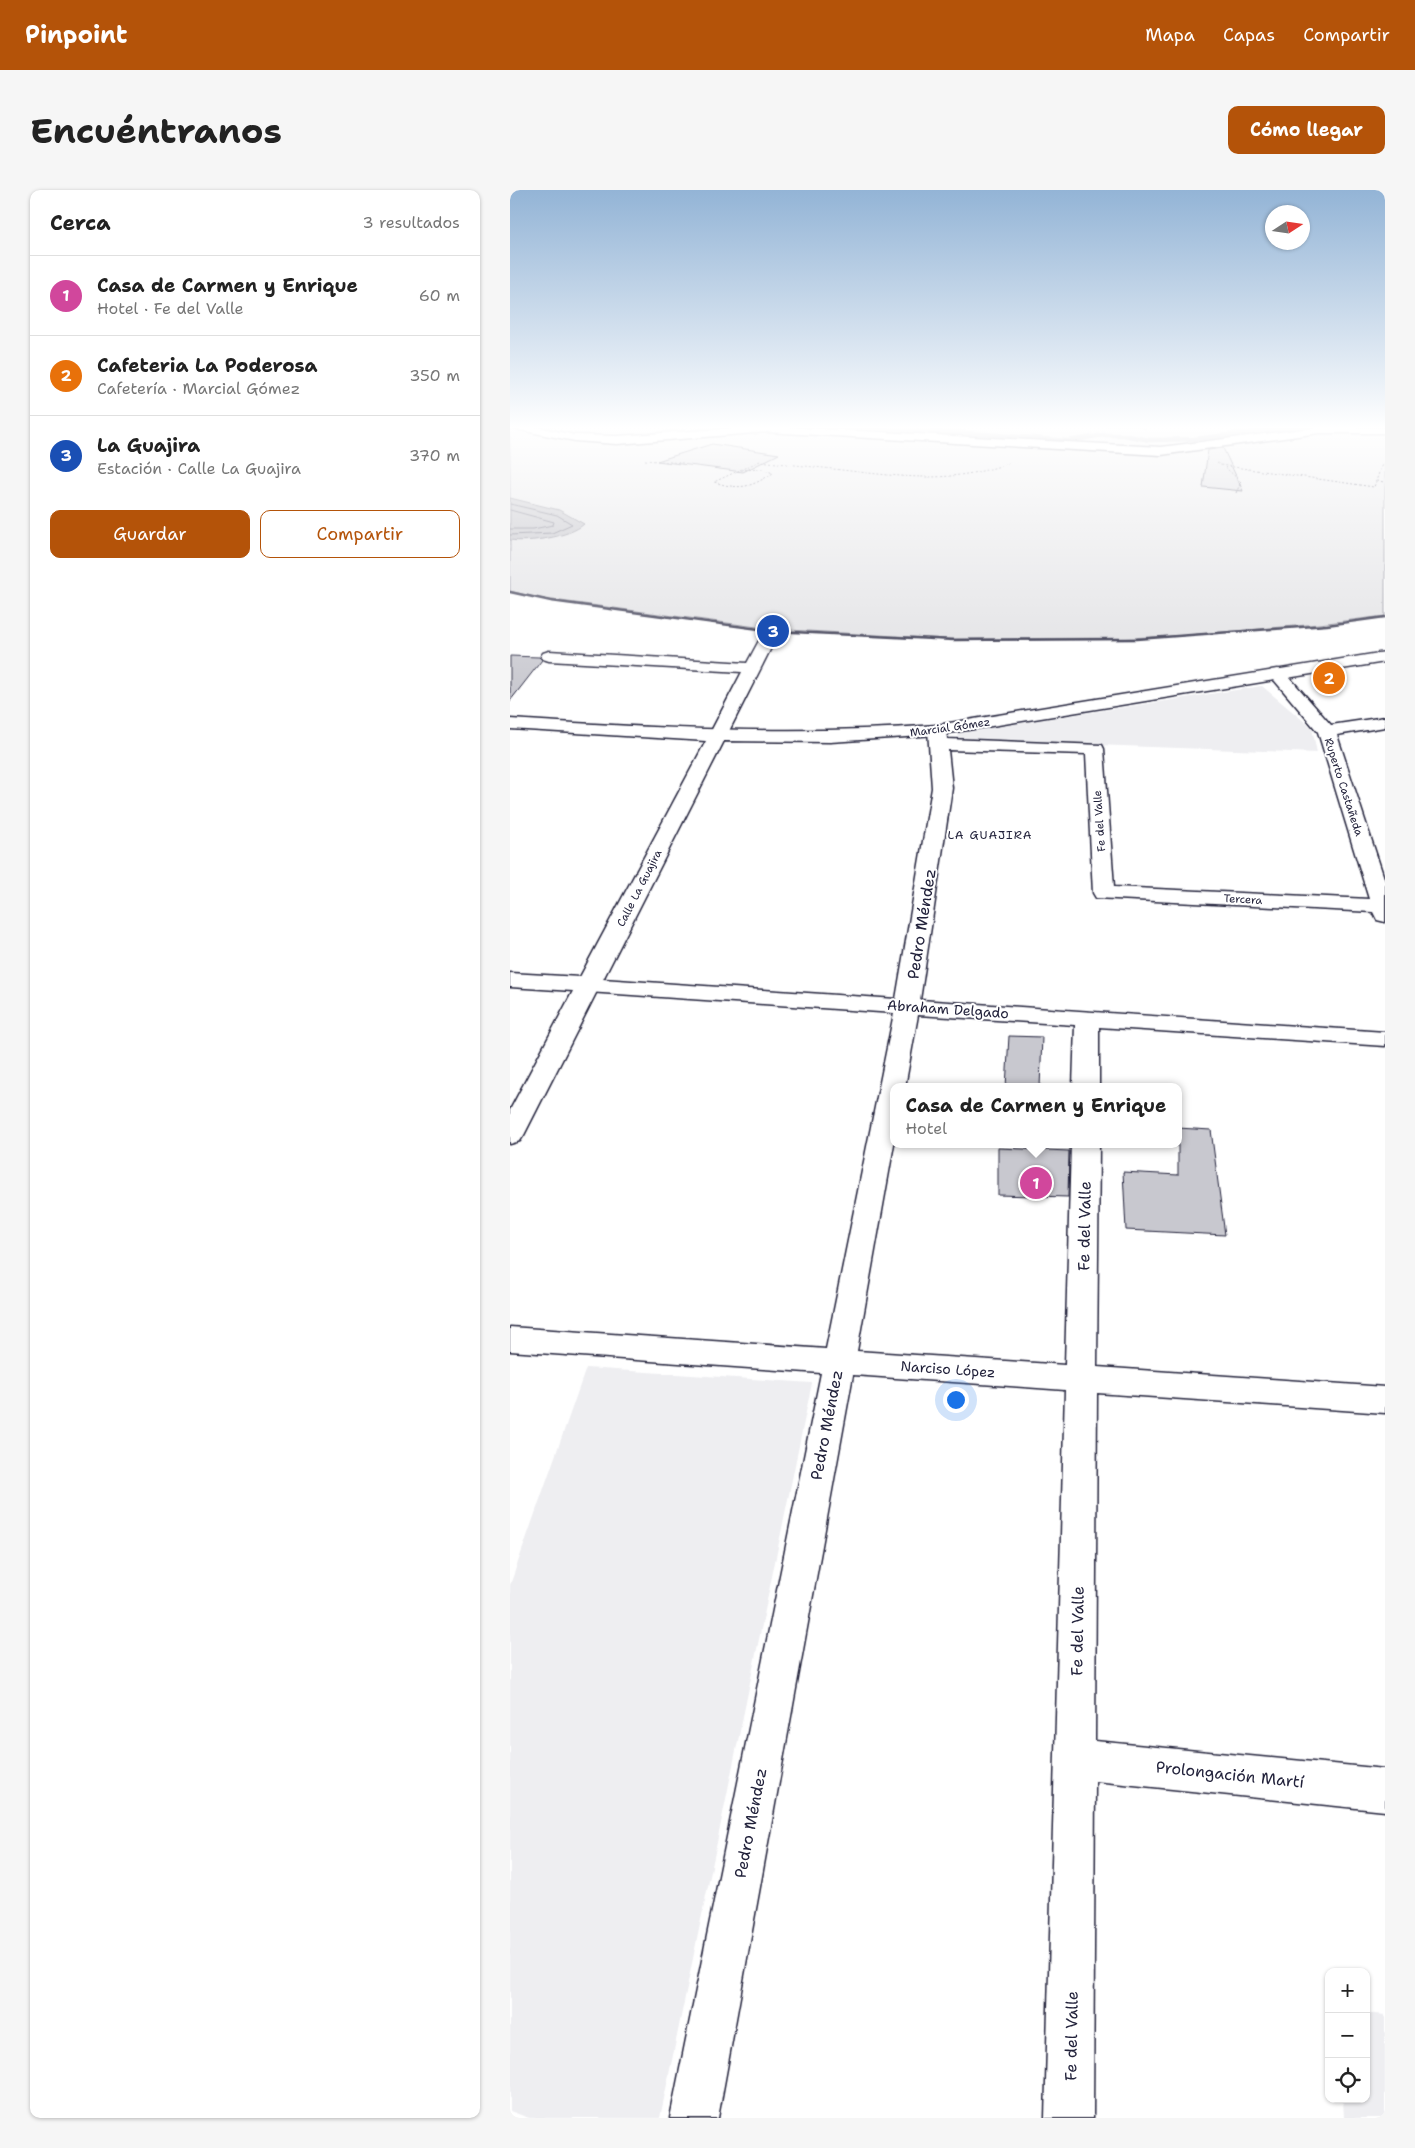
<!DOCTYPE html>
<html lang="es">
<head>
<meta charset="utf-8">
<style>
  body { margin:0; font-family:"Shantell Sans",sans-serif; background:#f6f6f6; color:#222 }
  .controls { position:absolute; right:15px; bottom:15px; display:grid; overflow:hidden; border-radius:10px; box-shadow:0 1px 4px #0004 }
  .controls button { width:45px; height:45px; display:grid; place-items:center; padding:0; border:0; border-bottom:1px solid #e0e0e0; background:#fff; color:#222; font:25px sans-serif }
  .compass { position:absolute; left:755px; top:15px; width:45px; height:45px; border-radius:50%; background:#fff; box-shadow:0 1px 4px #0004; rotate:78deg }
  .you { position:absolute; left:445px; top:1209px; width:18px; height:18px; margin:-12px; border:4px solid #fff; border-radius:50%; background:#1a73e8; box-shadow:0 0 0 8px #1a73e833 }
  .badge { display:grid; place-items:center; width:32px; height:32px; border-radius:50%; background:#b45309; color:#fff; font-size:16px; font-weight:700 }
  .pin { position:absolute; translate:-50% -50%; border:2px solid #fff; box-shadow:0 1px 5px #0006 }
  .popup { position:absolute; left:380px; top:893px; width:292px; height:65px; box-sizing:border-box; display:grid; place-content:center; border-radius:10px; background:#fff; filter:drop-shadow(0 1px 4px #0005); font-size:16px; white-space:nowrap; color:#767676 }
  .popup b { font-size:19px; color:#222 }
  .popup::after { content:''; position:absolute; left:50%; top:100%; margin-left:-10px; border:10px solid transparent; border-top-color:#fff }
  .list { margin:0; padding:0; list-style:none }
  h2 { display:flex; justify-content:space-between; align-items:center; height:65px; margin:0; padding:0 20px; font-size:21px }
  h2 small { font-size:16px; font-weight:400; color:#767676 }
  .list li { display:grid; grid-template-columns:32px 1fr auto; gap:15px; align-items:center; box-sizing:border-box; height:80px; padding:0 20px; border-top:1px solid #e0e0e0 }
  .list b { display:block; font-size:19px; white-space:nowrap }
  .list p { margin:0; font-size:16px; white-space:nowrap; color:#767676 }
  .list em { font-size:16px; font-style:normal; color:#767676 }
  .actions { display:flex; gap:10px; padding:15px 20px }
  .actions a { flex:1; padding:11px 0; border:1px solid #b45309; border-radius:10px; text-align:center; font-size:18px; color:#b45309 }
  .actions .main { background:#b45309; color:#fff }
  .icon { flex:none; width:28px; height:28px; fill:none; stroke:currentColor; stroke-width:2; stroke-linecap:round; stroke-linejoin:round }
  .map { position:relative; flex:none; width:875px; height:1928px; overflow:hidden; border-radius:10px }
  header { display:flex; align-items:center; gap:30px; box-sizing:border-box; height:70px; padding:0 25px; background:#b45309; color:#fff }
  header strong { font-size:24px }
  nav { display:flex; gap:28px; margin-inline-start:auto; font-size:18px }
  .intro { display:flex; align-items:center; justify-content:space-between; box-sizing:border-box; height:120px; padding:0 30px }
  h1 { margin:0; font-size:35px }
  .button { padding:12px 22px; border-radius:10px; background:#b45309; color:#fff; font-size:18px; font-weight:700 }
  main { display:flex; gap:30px; padding:0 30px }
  aside { flex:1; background:#fff; border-radius:10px; box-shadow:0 1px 4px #0004 }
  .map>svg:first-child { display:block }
  .built { fill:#eeeef1 }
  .green { fill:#dfdfe2; stroke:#80808e }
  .water { fill:#b4b4bc; stroke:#7a7a88 }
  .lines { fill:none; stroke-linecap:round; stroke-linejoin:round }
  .shore { stroke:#5c5c6f; stroke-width:1 }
  .stream { stroke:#7a7a88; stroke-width:4.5 }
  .building { fill:#c8c8cf; stroke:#22223b }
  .minor-casing { stroke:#22223b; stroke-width:3 }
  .major-casing { stroke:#22223b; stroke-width:3 }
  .path { stroke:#22223b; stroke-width:1; stroke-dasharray:2 2; stroke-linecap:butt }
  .minor { fill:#fff; fill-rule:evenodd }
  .major { fill:#fff; fill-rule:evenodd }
  .rail { stroke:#22223b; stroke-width:2.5 }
  .labels { text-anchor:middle; stroke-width:4; stroke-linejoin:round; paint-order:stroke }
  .far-street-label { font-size:11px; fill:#22223b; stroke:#fff }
  .far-neighbourhood-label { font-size:12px; letter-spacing:1px; fill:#22223b; stroke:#fff }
  .street-label { font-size:14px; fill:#22223b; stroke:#fff }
  .near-street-label { font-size:16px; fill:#22223b; stroke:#fff }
</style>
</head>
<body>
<header>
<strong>Pinpoint</strong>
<nav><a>Mapa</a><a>Capas</a><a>Compartir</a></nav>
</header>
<div class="intro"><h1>Encuéntranos</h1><a class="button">Cómo llegar</a></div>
<main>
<aside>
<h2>Cerca<small>3 resultados</small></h2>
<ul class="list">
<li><span class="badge" style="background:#d1479c">1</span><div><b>Casa de Carmen y Enrique</b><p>Hotel · Fe del Valle</p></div><em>60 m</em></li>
<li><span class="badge" style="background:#e8710a">2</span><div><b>Cafeteria La Poderosa</b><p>Cafetería · Marcial Gómez</p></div><em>350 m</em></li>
<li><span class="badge" style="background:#1a4fb4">3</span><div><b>La Guajira</b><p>Estación · Calle La Guajira</p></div><em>370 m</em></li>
</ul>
<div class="actions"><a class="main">Guardar</a><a>Compartir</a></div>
</aside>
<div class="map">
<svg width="875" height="1928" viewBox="0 0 875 1928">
  <rect width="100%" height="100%" fill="#fff"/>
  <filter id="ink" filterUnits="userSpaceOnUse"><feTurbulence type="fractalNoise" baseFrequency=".02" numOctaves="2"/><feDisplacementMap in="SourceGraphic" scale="10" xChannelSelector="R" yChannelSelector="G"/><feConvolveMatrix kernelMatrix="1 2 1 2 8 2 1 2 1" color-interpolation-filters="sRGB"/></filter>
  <g filter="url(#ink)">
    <g class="built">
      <path d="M752 496 802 538 807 563 448 550 447 543Z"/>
      <path d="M76 1178 302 1193 150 1928H19L0 1921V1395Z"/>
      <path d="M856 1823 875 1825V1928H834L833 1909H856Z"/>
    </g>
    <path class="green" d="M0 235H875V426L809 434 664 446 616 448 438 449 262 439 28 408 0 401Z"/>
    <path class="water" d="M0 308 49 320 74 334C60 347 18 353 0 350Z"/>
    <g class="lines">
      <g class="shore">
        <path d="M0 314 47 325 62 334 42 343 0 345"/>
        <path d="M0 320 44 332 43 335 23 339H0"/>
      </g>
      <path class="stream" d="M331 235 361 239 476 244 558 251 593 245H613L640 250 684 249 795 235"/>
    </g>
    <g class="building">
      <path d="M202 254 269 264 233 282 147 271Z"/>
      <path d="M713 258 733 301 693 297 698 260Z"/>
      <path d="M0 466 29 467 32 470 0 511Z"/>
      <path d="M499 846 532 847 530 897H496Z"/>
      <path d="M668 938 701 940 715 1045 616 1040 613 982 668 985Z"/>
      <path d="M488 958 559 961 558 1007 488 1005Z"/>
    </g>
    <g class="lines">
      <g class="minor-casing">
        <g id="minor">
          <path d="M0 235H18L65 245 107 246 257 236 651 257 809 237H875V243H809L651 265 257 242 107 254 65 251 0 238Z"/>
          <path d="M257 445 263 447 265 450 216 547 213 551 207 552 201 551 198 547 232 482 39 471 33 469 31 466 33 463 39 461 237 473 251 447Z"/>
          <path d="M767 479 773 480 821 535 875 527V537L827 545 875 691V732L867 730 863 722 586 708 583 703 576 564 438 560 442 598 410 810 875 842V856L589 837V897H563L565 835 408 825 395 897H384V954L347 1161 555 1175 561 954H589L587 1177 875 1197V1223L587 1203 585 1551 875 1579V1621L585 1591 583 1928H535L555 1200 343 1185 208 1928H160L311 1183 0 1161V1137L316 1159 384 823 78 802 70 800 66 795 70 790 78 788 386 809 422 598 418 540 421 536 427 535 433 536 436 540 437 549 592 555 594 559 604 697 859 709 808 542 759 484 761 480Z"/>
        </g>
      </g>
      <g class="major-casing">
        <path id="major" d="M875 462V472L427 545 320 552 214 551 14 945 10 951 0 954V920L63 801 0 797V783L70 787 196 551 0 539V529C143 538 284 546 427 535Z"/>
      </g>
      <g class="path">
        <path d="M626 235 636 239"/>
        <path d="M135 270 173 273"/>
        <path d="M707 273 710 275 864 297 872 274"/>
        <path d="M715 277 731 292 726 303"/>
        <path d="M252 279 263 283C240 298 230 300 204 292L230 280Z"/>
        <path d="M230 280 250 271C283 275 316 278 349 282 404 288 446 292 499 273"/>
        <path d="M867 291 875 292"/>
      </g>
      <use href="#minor" class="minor"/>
      <use href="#major" class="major"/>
      <path class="rail" d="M0 402 41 411 263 441 444 450 627 449 817 435 875 427"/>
    </g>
  </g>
  <linearGradient id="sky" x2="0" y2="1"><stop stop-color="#93b4d6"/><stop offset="0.47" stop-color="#fff"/><stop offset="1" stop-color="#fff" stop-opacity="0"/></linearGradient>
  <rect width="875" height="505" fill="url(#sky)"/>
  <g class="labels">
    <g class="far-street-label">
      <text transform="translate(440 537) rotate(-8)" y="4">Marcial Gómez</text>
      <text transform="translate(834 597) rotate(72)" y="4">Ruperto Castañeda</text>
      <text transform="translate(589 631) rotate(-94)" y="4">Fe del Valle</text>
      <text transform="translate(129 698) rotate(-63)" y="4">Calle La Guajira</text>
      <text transform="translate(733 709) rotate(3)" y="4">Tercera</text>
    </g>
    <g class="far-neighbourhood-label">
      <text x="480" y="649">LA GUAJIRA</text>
    </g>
    <g class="street-label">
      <text transform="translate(438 819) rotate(4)" y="5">Abraham Delgado</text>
      <text transform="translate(438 1179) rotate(4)" y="5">Narciso López</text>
    </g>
    <g class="near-street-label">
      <text transform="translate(411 734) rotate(-81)" y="6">Pedro Méndez</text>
      <text transform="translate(574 1036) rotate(-89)" y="6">Fe del Valle</text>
      <text transform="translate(316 1235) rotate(-79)" y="6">Pedro Méndez</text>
      <text transform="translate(567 1441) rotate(-89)" y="6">Fe del Valle</text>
      <text transform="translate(720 1584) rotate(6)" y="6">Prolongación Martí</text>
      <text transform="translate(240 1633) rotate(-79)" y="6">Pedro Méndez</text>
      <text transform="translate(561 1846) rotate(-89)" y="6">Fe del Valle</text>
    </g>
  </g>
</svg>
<div class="controls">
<button>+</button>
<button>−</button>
<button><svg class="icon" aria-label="locate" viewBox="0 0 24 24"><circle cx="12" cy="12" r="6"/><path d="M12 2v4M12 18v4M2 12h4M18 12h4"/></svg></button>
</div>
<svg class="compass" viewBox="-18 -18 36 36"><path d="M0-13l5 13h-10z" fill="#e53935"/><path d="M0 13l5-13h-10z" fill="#767676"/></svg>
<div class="you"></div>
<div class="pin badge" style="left:526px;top:993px;background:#d1479c">1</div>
<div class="popup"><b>Casa de Carmen y Enrique</b>Hotel</div>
<div class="pin badge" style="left:819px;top:488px;background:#e8710a">2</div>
<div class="pin badge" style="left:263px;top:441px;background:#1a4fb4">3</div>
</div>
</main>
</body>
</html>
